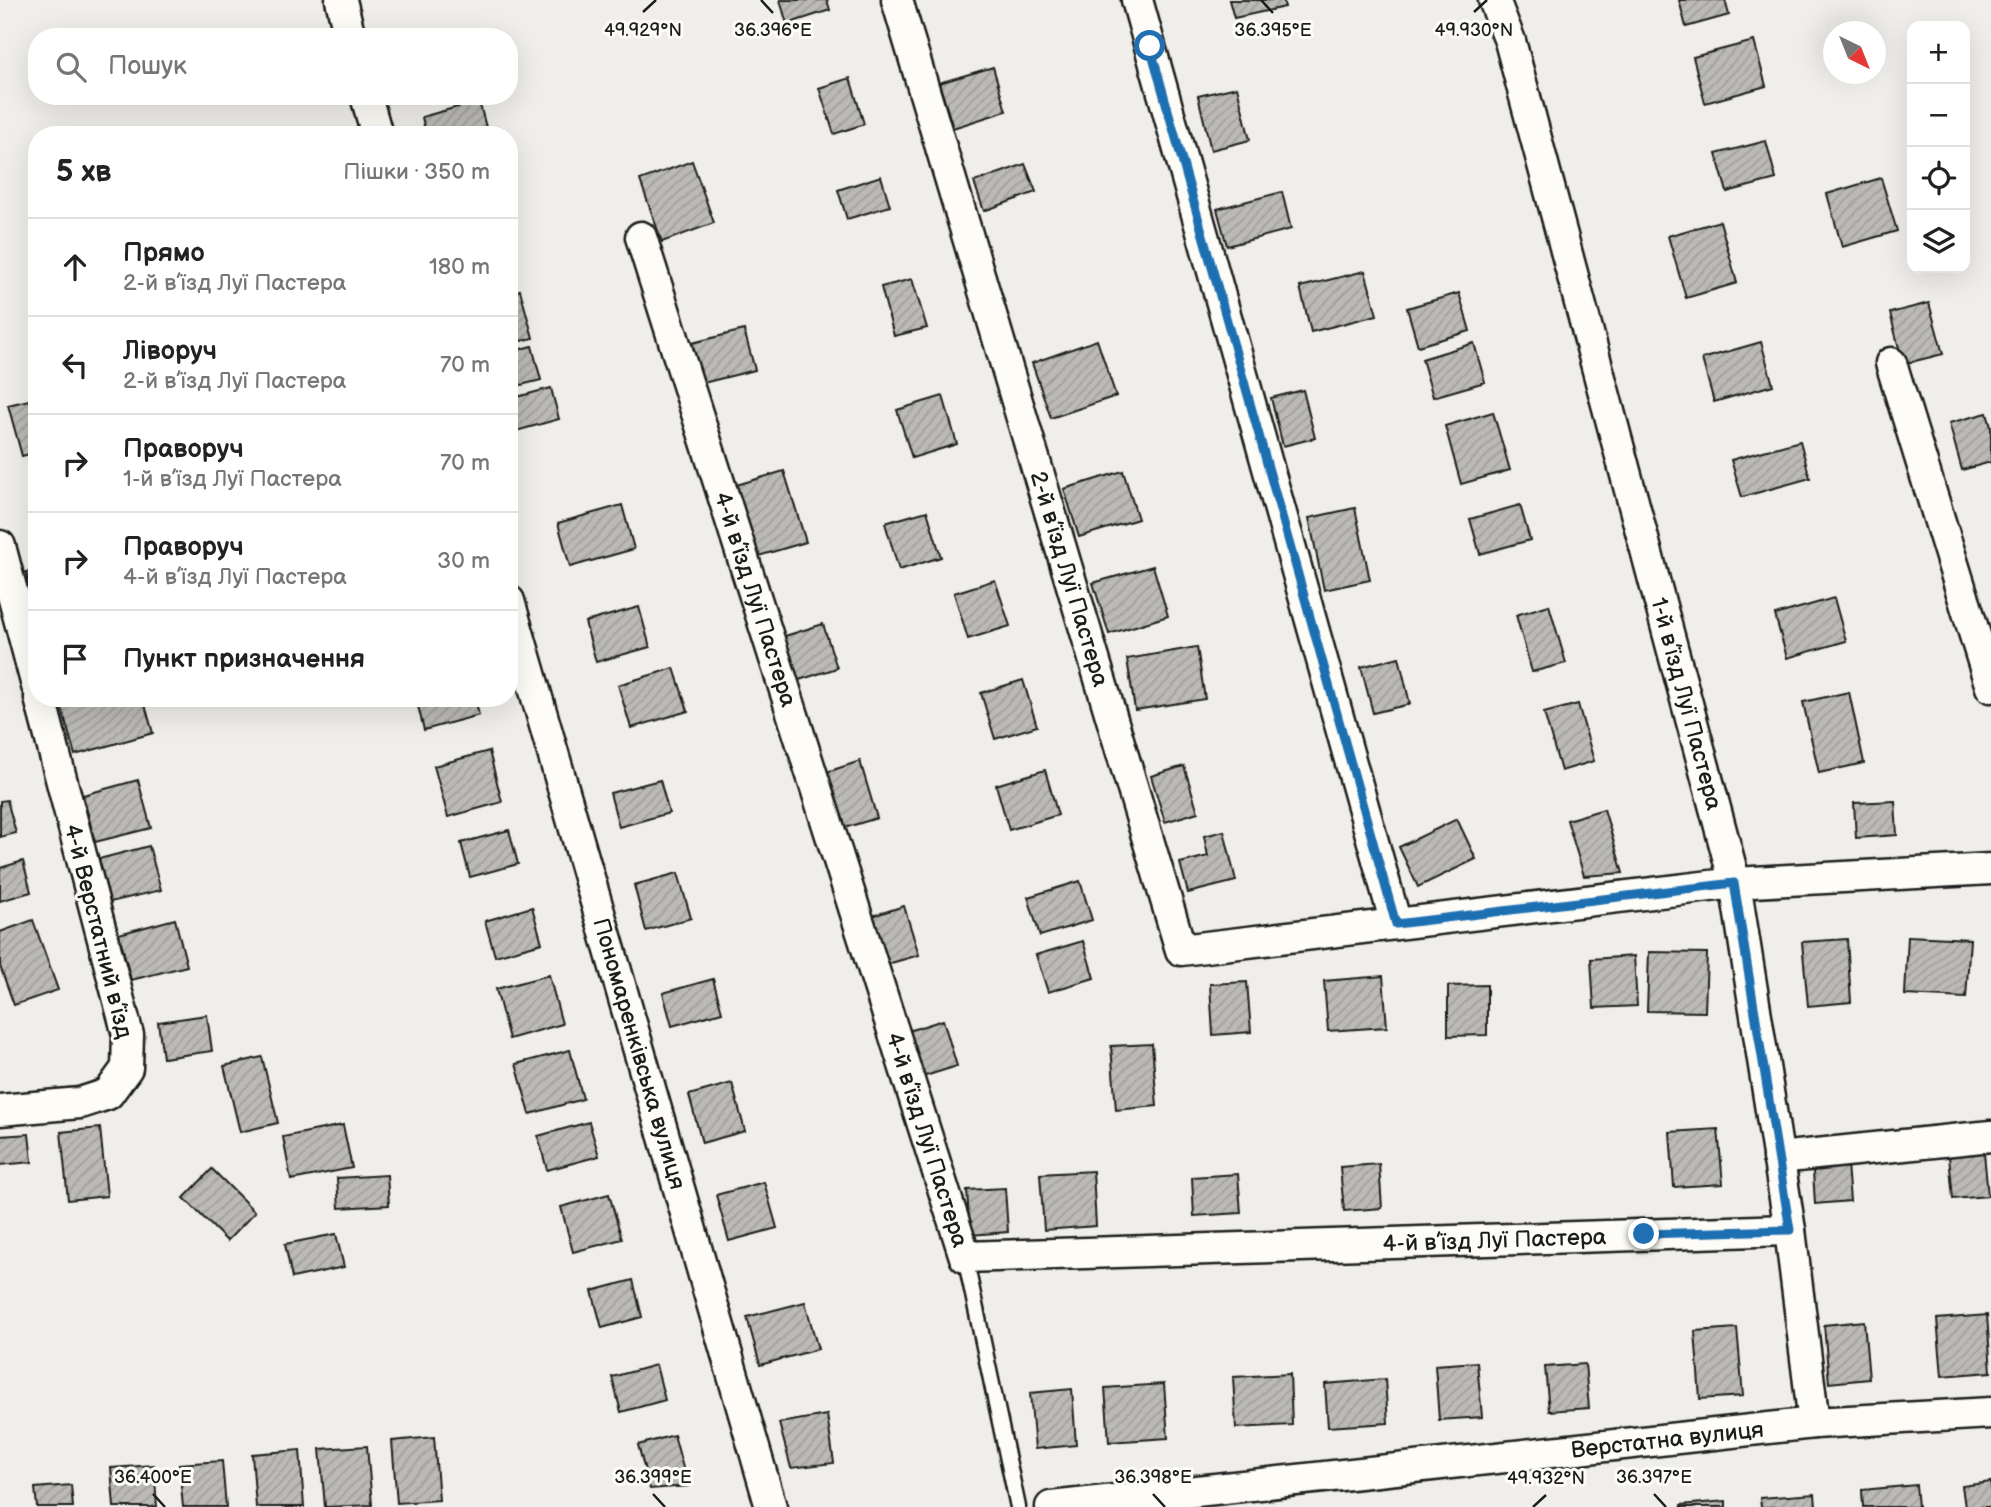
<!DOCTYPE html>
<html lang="uk">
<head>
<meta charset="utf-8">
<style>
  body { margin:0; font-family:"Balsamiq Sans",sans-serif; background:#f6f6f6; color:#222 }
  .controls { position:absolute; right:21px; top:21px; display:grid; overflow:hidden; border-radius:14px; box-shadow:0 7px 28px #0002 }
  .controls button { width:63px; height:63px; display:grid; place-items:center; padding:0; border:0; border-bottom:2px solid #e0e0e0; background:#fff; color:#222; font:35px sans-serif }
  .compass { position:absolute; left:1823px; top:21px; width:63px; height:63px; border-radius:50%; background:#fff; box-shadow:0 7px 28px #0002; rotate:137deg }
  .stop { position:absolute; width:21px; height:21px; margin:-16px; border:5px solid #1f6fb2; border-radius:50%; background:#fff }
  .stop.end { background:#1f6fb2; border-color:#fff; box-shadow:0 2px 7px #0008 }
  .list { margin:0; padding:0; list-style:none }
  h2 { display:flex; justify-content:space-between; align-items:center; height:91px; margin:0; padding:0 28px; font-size:30px }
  h2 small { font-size:23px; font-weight:400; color:#767676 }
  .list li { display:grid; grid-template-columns:46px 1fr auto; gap:21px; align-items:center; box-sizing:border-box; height:98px; padding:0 28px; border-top:2px solid #e0e0e0 }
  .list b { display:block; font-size:26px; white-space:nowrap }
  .list p { margin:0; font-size:23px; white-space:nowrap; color:#767676 }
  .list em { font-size:23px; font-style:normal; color:#767676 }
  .icon { flex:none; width:38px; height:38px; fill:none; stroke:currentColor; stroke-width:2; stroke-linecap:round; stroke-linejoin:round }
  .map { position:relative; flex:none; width:1991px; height:1507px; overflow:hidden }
  .search { position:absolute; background:#fff; box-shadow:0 7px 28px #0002; left:28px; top:28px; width:490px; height:77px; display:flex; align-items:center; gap:18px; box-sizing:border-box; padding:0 24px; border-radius:28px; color:#767676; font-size:26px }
  .panel { position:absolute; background:#fff; box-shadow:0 7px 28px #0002; left:28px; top:126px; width:490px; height:581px; border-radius:28px }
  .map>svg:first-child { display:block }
  .building { fill:url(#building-hatch); stroke:#1c1c1c; stroke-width:2 }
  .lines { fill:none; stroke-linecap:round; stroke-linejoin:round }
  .service-casing { stroke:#1c1c1c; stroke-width:19 }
  .minor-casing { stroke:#1c1c1c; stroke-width:35 }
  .service { stroke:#fdfcf7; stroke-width:14 }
  .minor { stroke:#fdfcf7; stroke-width:30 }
  .route { stroke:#1f6fb2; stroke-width:9 }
  .ticks { fill:none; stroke:#1c1c1c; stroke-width:2.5 }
  .labels { text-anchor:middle; stroke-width:6; stroke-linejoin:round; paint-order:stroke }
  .street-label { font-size:23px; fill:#1c1c1c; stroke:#fdfcf7 }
  .ticks-label { font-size:18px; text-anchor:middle; fill:#1c1c1c; stroke:#fdfcf7; stroke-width:6; stroke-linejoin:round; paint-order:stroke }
</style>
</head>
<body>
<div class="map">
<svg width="1991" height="1507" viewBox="0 0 1991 1507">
  <defs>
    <pattern id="building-hatch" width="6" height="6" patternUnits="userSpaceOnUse" patternTransform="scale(1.75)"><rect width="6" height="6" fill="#bbbab6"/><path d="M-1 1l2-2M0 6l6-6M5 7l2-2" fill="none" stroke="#a09f9c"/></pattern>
  </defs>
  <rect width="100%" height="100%" fill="#f0eeea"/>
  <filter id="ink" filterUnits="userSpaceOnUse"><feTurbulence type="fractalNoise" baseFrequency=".0143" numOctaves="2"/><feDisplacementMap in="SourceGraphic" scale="14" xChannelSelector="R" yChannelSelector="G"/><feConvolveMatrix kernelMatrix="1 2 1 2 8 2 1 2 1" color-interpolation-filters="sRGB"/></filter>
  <g filter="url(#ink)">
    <g class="building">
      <path d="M780 0H827L830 10 787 24Z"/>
      <path d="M1229 0H1283L1285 7 1234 18Z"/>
      <path d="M1679 0H1725L1729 15 1686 27Z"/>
      <path d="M1754 41 1766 86 1705 103 1693 57Z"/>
      <path d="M993 67 1006 111 953 128 939 83Z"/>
      <path d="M850 78 864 124 834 134 819 88Z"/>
      <path d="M1237 87 1250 140 1211 150 1198 96Z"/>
      <path d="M479 101 488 135H426L422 117Z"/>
      <path d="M1766 141 1776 179 1727 192 1716 154Z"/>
      <path d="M692 161 714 223 662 242 640 180Z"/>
      <path d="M1025 164 1036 192 984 211 974 182Z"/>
      <path d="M881 176 890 206 847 219 838 190Z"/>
      <path d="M1881 178 1897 231 1842 247 1827 194Z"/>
      <path d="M1282 192 1291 229 1227 246 1217 209Z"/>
      <path d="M1720 221 1737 283 1686 298 1668 236Z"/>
      <path d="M1365 271 1377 315 1311 332 1300 287Z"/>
      <path d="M912 279 927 328 894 336 881 287Z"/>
      <path d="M520 290 533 338 509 344V293Z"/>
      <path d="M1459 293 1470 331 1418 346 1407 308Z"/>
      <path d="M1929 303 1943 354 1903 364 1890 313Z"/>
      <path d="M744 330 755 370 703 383 692 343Z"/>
      <path d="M1097 340 1116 396 1051 418 1032 363Z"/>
      <path d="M1761 342 1773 385 1714 402 1702 359Z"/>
      <path d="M1474 343 1485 382 1433 397 1422 359Z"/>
      <path d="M532 346 541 380 509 388V352Z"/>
      <path d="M551 388 559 419 509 433V399Z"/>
      <path d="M1303 390 1315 438 1283 446 1271 398Z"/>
      <path d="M943 396 957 444 912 458 897 410Z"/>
      <path d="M37 398V452L22 456 8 405Z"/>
      <path d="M1493 412 1510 470 1461 484 1445 426Z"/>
      <path d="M1987 413 1991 427V462L1962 470 1949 423Z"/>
      <path d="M1800 441 1810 478 1742 497 1731 460Z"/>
      <path d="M784 471 806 542 755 557 733 486Z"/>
      <path d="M1123 471 1138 519 1079 537 1064 489Z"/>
      <path d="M622 505 634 549 570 567 558 523Z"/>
      <path d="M1520 505 1530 540 1480 554 1470 519Z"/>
      <path d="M1355 508 1370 580 1324 590 1309 518Z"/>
      <path d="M927 511 941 557 899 570 885 523Z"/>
      <path d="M1153 566 1168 616 1109 634 1093 583Z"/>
      <path d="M37 569V615L26 572Z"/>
      <path d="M995 580 1010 626 968 639 954 593Z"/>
      <path d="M1834 598 1846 641 1787 658 1775 615Z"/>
      <path d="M1549 605 1566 663 1532 672 1516 615Z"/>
      <path d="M639 607 650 647 596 662 585 622Z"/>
      <path d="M823 624 837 668 796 681 782 637Z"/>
      <path d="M1197 647 1205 699 1135 710 1127 659Z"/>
      <path d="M1399 657 1410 704 1373 713 1361 667Z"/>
      <path d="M674 668 688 711 631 728 618 685Z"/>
      <path d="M1023 680 1037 726 995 739 981 693Z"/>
      <path d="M1849 692 1864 763 1819 773 1803 702Z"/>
      <path d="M72 698H143L153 733 75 755 60 702Z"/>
      <path d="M416 698H475L479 715 424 730Z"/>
      <path d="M1578 704 1594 761 1561 771 1544 713Z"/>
      <path d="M489 751 502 802 448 817 434 766Z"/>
      <path d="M860 761 877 818 841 829 824 773Z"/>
      <path d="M1184 766 1198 812 1165 822 1151 776Z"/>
      <path d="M1045 770 1058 815 1009 830 996 785Z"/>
      <path d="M138 780 151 828 95 842 83 795Z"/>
      <path d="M660 780 669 813 619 827 610 793Z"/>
      <path d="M7 800 16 833 0 837V801Z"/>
      <path d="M1895 801 1897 835 1856 838 1854 803Z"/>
      <path d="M1604 809 1623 873 1584 876 1567 820Z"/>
      <path d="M1457 819 1476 859 1418 887 1399 847Z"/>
      <path d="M509 830 518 864 470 877 461 843Z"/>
      <path d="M1224 831 1236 881 1188 893 1180 863 1208 856 1204 836Z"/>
      <path d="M149 846 161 890 110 902 99 859Z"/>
      <path d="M23 861 31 892 0 901V868Z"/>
      <path d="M678 873 691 918 646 931 634 885Z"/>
      <path d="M1080 881 1092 920 1040 936 1028 897Z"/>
      <path d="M904 906 919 955 884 965 869 917Z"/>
      <path d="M532 907 542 943 495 956 485 921Z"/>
      <path d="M175 919 187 966 131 980 119 934Z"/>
      <path d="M33 920 58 990 14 1005 0 966V932Z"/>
      <path d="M1908 936 1970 939 1966 998 1905 995Z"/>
      <path d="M1847 939 1851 1002 1808 1006 1802 942Z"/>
      <path d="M1083 941 1094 978 1048 992 1036 955Z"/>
      <path d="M1649 952 1707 953 1705 1012 1647 1011Z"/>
      <path d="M1634 956 1637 1006 1594 1008 1591 959Z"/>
      <path d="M549 975 562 1024 509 1039 496 989Z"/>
      <path d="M1383 976 1387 1027 1328 1031 1324 981Z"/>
      <path d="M713 979 722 1012 672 1026 663 993Z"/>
      <path d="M1247 982 1251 1032 1213 1035 1210 984Z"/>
      <path d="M1487 985V1035L1448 1036V986Z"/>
      <path d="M207 1015 212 1051 163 1058 158 1022Z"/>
      <path d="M943 1020 957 1066 919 1078 905 1032Z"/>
      <path d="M1152 1044 1157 1106 1116 1110 1111 1046Z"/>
      <path d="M570 1050 583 1099 530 1114 516 1064Z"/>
      <path d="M262 1057 278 1123 240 1132 224 1066Z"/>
      <path d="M732 1083 745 1131 702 1143 689 1095Z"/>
      <path d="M589 1122 599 1156 547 1170 538 1136Z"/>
      <path d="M343 1125 352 1168 291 1180 283 1137Z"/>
      <path d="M100 1128 107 1196 68 1200 61 1132Z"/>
      <path d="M1718 1129 1723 1184 1674 1187 1670 1132Z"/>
      <path d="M29 1134 32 1162 0 1165V1136Z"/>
      <path d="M1983 1142 1988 1196 1953 1199 1948 1145Z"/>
      <path d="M1846 1152 1850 1201 1815 1204 1812 1155Z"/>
      <path d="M1379 1164 1382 1208 1344 1211 1340 1167Z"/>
      <path d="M212 1169 255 1212 227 1241 184 1198Z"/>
      <path d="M1093 1171 1096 1226 1044 1230 1040 1174Z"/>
      <path d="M1238 1174 1241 1213 1194 1216 1192 1177Z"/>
      <path d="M387 1175 389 1205 339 1208 337 1178Z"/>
      <path d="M764 1182 777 1228 729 1241 716 1195Z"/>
      <path d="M1005 1188 1008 1232 970 1235 967 1190Z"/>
      <path d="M609 1194 622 1239 573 1252 561 1207Z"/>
      <path d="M336 1234 344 1267 292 1278 285 1244Z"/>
      <path d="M633 1280 642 1317 602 1328 592 1291Z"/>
      <path d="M805 1302 818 1349 760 1365 747 1317Z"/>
      <path d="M1987 1315 1991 1372 1942 1376 1937 1319Z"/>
      <path d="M1864 1321 1869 1379 1829 1383 1824 1325Z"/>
      <path d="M1737 1328 1743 1396 1700 1399 1695 1331Z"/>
      <path d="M1477 1362 1482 1417 1439 1420 1435 1365Z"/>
      <path d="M1585 1364 1589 1408 1549 1411 1545 1367Z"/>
      <path d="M656 1365 665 1400 621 1412 612 1377Z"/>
      <path d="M1290 1374 1292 1425 1236 1428 1233 1377Z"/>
      <path d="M1385 1379 1388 1423 1328 1427 1325 1384Z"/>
      <path d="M1164 1384 1168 1438 1109 1442 1105 1388Z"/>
      <path d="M1072 1389 1076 1445 1035 1449 1030 1393Z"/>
      <path d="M827 1415 834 1463 791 1468 779 1423Z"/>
      <path d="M674 1435 688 1486 650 1489 638 1445Z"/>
      <path d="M434 1437 439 1500 397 1503 392 1441Z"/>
      <path d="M367 1446 372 1505 325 1507 320 1449Z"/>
      <path d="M300 1450 304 1507H256L252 1454Z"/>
      <path d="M222 1461 226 1507H183L179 1464Z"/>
      <path d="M154 1465 157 1507H114L111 1468Z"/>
      <path d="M1991 1482V1507H1965L1962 1486Z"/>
      <path d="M71 1485 73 1507H37L35 1488Z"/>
      <path d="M1916 1485 1918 1507H1863L1862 1490Z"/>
      <path d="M1815 1494 1816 1507H1761L1760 1498Z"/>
      <path d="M1726 1501V1507H1681V1505Z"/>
    </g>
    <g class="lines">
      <g class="service-casing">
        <path id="service" d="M965 1257 1018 1507"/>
      </g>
      <g class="minor-casing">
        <g id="minor">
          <path d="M341 0 350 37"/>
          <path id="s1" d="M897 0 1181 950 1735 883 1991 869"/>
          <path d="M1137 0 1396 924"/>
          <path id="s2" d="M1494 0 1510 41 1735 883 1790 1230 1814 1423"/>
          <path d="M366 96 377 135"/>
          <path id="s3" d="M641 237 965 1257 1790 1230"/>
          <path d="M1891 363 1991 687"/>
          <path d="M0 546 37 686"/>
          <path id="s4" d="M509 601 771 1507"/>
          <path d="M0 1110 80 1103 108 1094 127 1068 128 1035 40 698"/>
          <path d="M1778 1158 1991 1136"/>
          <path id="s5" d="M1051 1507 1814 1423 1991 1413"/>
        </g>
      </g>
      <use href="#service" class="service"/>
      <use href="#minor" class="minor"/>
    </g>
  </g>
  <g class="lines" filter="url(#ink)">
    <path class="route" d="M1150 46 1396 924 1734 883 1790 1230 1644 1234"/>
  </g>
  <path class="ticks" d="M761 0 773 13M1261 0 1273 13M643 12 656 0M1474 12 1487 0M153 1494 165 1507M653 1494 665 1507M1153 1494 1165 1507M1654 1494 1666 1507M1533 1507 1546 1495"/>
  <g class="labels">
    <g class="street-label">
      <text dy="8" stroke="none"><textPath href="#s1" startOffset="604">2-й в’їзд Луї Пастера</textPath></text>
      <text dy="8" stroke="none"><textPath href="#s3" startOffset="380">4-й в’їзд Луї Пастера</textPath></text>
      <text dy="8" stroke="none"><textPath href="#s2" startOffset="730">1-й в’їзд Луї Пастера</textPath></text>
      <text transform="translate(99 931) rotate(76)" y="8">4-й Верстатний в’їзд</text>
      <text dy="8" stroke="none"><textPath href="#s4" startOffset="471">Пономаренківська вулиця</textPath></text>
      <text dy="8" stroke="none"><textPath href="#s3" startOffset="947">4-й в’їзд Луї Пастера</textPath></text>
      <text dy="8" stroke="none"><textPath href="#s3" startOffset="1600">4-й в’їзд Луї Пастера</textPath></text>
      <text dy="8" stroke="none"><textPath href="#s5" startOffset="620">Верстатна вулиця</textPath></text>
    </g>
  </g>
  <g class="ticks-label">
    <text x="643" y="36">49.929°N</text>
    <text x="1474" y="36">49.930°N</text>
    <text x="773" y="36">36.396°E</text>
    <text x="1273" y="36">36.395°E</text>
    <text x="153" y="1483">36.400°E</text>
    <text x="653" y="1483">36.399°E</text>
    <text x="1153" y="1483">36.398°E</text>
    <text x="1654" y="1483">36.397°E</text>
    <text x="1546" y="1484">49.932°N</text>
  </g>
</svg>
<div class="controls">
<button>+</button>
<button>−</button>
<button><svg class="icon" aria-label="locate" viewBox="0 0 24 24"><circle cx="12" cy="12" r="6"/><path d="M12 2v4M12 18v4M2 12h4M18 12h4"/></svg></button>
<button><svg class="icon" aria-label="layers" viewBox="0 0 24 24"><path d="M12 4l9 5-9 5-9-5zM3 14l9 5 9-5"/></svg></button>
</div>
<svg class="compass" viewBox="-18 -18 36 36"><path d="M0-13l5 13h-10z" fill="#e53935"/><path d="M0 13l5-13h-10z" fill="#767676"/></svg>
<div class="stop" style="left:1150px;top:46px"></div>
<div class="stop end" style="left:1644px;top:1234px"></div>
<div class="search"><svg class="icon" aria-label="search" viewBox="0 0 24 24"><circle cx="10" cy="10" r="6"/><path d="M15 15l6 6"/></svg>Пошук</div>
<section class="panel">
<h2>5 хв<small>Пішки · 350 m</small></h2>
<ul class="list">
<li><svg class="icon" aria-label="ahead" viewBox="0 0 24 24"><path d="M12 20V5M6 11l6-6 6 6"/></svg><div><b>Прямо</b><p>2-й в’їзд Луї Пастера</p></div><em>180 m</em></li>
<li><svg class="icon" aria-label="left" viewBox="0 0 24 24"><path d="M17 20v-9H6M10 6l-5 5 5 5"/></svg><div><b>Ліворуч</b><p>2-й в’їзд Луї Пастера</p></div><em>70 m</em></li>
<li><svg class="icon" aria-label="right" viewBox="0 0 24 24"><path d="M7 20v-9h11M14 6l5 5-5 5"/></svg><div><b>Праворуч</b><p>1-й в’їзд Луї Пастера</p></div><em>70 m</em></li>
<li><svg class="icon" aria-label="right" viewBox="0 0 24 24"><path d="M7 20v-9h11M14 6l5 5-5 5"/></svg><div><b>Праворуч</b><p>4-й в’їзд Луї Пастера</p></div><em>30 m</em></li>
<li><svg class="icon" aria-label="arrive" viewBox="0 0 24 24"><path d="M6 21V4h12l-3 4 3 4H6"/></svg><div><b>Пункт призначення</b></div></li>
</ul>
</section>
</div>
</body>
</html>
